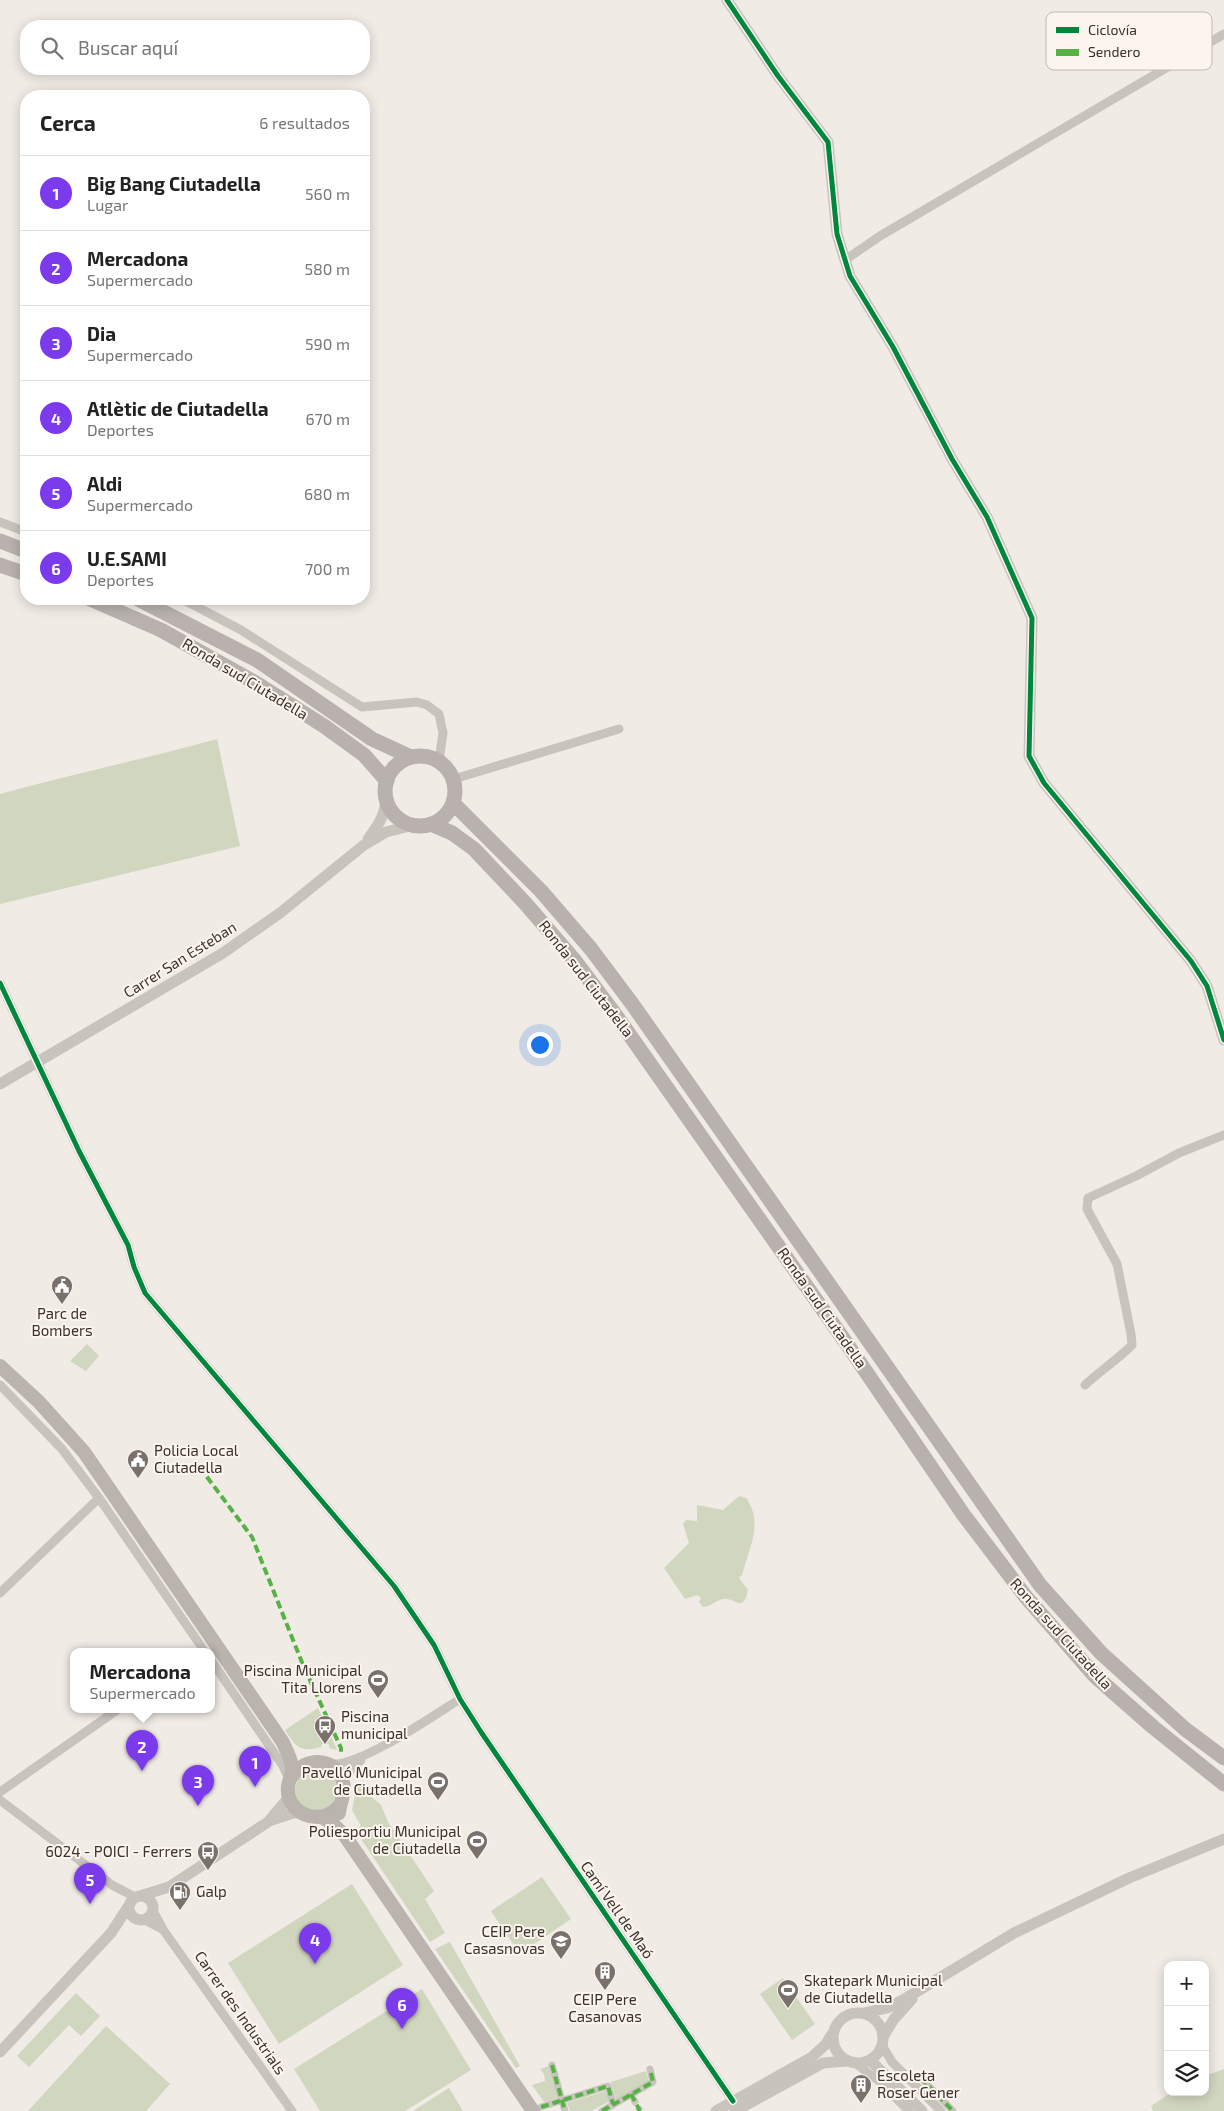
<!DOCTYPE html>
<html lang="es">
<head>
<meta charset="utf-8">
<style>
  body { margin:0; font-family:"Exo 2",sans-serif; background:#f2f2f2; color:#222 }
  .controls { position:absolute; right:15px; bottom:15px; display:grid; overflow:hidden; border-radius:10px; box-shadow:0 2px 12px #0003 }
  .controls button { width:45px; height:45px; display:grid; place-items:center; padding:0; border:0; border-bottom:1px solid #e0e0e0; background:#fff; color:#222; font:25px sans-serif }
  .you { position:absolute; left:539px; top:1044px; width:18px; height:18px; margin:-12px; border:4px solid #fff; border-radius:50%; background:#1a73e8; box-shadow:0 0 0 8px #1a73e833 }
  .badge { display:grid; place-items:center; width:32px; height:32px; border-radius:50%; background:#7c3aed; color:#fff; font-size:16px; font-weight:700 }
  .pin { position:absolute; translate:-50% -41px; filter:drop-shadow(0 1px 2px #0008) }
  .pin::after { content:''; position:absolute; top:26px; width:18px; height:15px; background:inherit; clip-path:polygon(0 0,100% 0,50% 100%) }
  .popup { position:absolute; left:70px; top:1648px; width:145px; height:65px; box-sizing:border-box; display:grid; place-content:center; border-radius:10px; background:#fff; filter:drop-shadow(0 1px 4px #0005); font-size:16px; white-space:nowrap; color:#767676 }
  .popup b { font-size:19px; color:#222 }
  .popup::after { content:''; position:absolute; left:50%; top:100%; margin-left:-10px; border:10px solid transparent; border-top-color:#fff }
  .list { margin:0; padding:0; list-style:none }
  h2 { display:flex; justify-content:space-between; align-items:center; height:65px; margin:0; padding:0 20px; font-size:21px }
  h2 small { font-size:16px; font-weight:400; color:#767676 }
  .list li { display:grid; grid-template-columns:32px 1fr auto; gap:15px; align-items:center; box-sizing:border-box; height:75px; padding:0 20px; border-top:1px solid #e0e0e0 }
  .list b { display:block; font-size:19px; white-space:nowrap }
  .list p { margin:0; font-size:16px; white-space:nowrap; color:#767676 }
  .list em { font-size:16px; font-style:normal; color:#767676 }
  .icon { flex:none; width:28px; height:28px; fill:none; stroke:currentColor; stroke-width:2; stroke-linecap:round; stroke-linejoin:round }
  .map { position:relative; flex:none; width:1224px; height:2111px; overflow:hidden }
  .search { position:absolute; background:#fff; box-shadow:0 2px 12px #0003; left:20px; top:20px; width:350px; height:55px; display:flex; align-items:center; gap:12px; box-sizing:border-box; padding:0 18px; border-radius:20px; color:#767676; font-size:19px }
  .panel { position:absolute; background:#fff; box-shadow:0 2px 12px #0003; left:20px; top:90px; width:350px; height:515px; border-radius:20px }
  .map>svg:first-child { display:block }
  .green { fill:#d1d6bf }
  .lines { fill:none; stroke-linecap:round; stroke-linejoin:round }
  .pedestrian-tunnel { stroke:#ccc6c0; stroke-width:7; stroke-dasharray:7 3.5; stroke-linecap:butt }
  .pedestrian { stroke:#c9c3be; stroke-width:7 }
  .minor { stroke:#c9c3be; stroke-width:9 }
  .tertiary { stroke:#c9c3be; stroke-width:11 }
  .secondary { stroke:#bab3ae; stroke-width:14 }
  .primary { stroke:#b8b1ad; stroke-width:15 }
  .quiet { stroke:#57b246; stroke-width:4; stroke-dasharray:8 4; stroke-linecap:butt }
  .cycleway-casing { stroke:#fbf5ee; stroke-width:8 }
  .cycleway { stroke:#00873e; stroke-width:5 }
  .labels { text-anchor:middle; stroke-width:4; stroke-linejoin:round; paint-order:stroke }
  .street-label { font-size:15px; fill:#3b302b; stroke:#fbf5ee }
  .poi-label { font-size:15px; fill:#3b302b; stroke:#fbf5ee; text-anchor:start }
  .key { fill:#fbf5ee; stroke:#c1bab4; stroke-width:1 }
  .key-label { font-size:14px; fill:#3b302b }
</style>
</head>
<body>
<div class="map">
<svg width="1224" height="2111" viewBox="0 0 1224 2111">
  <rect width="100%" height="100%" fill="#f0ebe5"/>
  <g class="green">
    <path d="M217 739 240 846 0 904V794C72 774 145 759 217 739Z"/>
    <path d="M87 1344 99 1356 86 1371 70 1361Z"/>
    <path d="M739 1496 746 1498C764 1523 749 1548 742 1575L739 1578 748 1590 746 1598 742 1603C736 1604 733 1599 726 1599 717 1598 712 1607 703 1607L699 1602 701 1598 697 1595 685 1599 664 1568 689 1543 683 1524 686 1520 697 1521V1505L723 1510Z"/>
    <path d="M318 1708 337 1750 329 1748V1744H322L321 1747C300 1753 296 1747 285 1730Z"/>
    <circle cx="316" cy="1790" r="21"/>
    <path d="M357 1785 381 1805 388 1822 434 1891 425 1899 445 1933 430 1942 355 1830 361 1826 352 1810Z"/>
    <path d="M542 1877 571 1919 518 1955 514 1949 515 1947 491 1911Z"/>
    <path d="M352 1884 403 1965 279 2044 228 1963Z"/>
    <path d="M450 1942 520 2066 516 2068 435 1949Z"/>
    <path d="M783 1978 815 2024 792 2040 760 1994Z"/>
    <path d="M422 1989 471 2070 405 2111H320L294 2069Z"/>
    <path d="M76 1993 100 2016 81 2036 69 2025 29 2067 17 2056Z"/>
    <path d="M106 2026 170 2084 146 2111H28Z"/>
    <path d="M549 2066 558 2098 544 2102 532 2085 545 2081 544 2074 540 2069Z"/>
    <path d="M1224 2069V2111H1153L1151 2106 1172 2092H1205V2076Z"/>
    <path d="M646 2071 649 2081 616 2100 611 2082Z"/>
    <path d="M449 2088 463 2111H413Z"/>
    <path d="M606 2091 610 2101 591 2111H570L567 2103Z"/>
  </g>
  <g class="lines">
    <path class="pedestrian-tunnel" d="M633 2098 640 2111"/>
    <g class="pedestrian">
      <path d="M552 2065 565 2111"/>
      <path d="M922 2077 923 2080 953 2111"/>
      <path d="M541 2107 608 2086 613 2104"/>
      <path d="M602 2111 653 2082 650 2069"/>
    </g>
    <g class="minor">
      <path d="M845 260 880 236 1224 34"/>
      <path d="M0 522 26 532"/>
      <path d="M182 599 241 630 362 707 417 702 427 705 439 714 443 733 439 761"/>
      <path d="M454 779 619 729"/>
      <path d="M0 983 79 1151 128 1245 134 1267 145 1293 394 1586 434 1645 460 1699 481 1732 733 2101"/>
      <path d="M0 1385 62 1449 99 1498 205 1652"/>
      <path d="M1085 1385C1100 1371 1117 1360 1132 1345L1131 1334 1117 1264 1087 1209 1088 1198 1136 1176 1179 1153 1224 1135"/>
      <path d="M0 1593 99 1498"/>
      <path d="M211 1660 283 1766 290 1781"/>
      <path d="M329 1764C358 1768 433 1716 460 1699"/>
      <path d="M344 1783 346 1775 361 1760"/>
      <path d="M0 1792 117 1710"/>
      <path d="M0 1800 112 1885 135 1897"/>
      <path d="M153 1911 164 1931 292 2111"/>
      <path d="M145 1920 162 1929"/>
      <path d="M882 2045 892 2062 941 2111"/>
      <path d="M855 2063 879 2081 909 2111"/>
    </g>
    <g class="tertiary">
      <path d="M727 0 778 76 828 142 837 234 850 276 893 347 952 459 987 517 1032 618 1029 756 1044 783 1191 961 1207 986 1224 1040"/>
      <path d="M368 839C378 826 386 814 386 797"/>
      <path d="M0 1084 223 953 280 913 364 845 386 832 414 825"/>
      <path d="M272 1820 293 1813H301"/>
      <path d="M143 1895 169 1887 268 1822 289 1797"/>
      <circle cx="141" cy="1908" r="12"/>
      <circle cx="858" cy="2038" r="25"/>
      <path d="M864 2013 887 2008 903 2000 1014 1933 1129 1878 1224 1839"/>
      <path d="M883 2037 894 2019 912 1999"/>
      <path d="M0 2052 111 1933 128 1907"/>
      <path d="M870 2060 922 2111"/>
      <path d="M716 2111 812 2057 826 2044 832 2034"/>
      <path d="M735 2111 823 2063 847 2061"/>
    </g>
    <g class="secondary">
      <path d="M0 1366 39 1402 84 1452 282 1741C286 1749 291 1758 292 1767 293 1774 289 1779 288 1786 286 1803 300 1817 317 1817 327 1817 334 1812 340 1805"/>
      <path d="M292 1776C305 1756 337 1757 343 1782 346 1793 340 1802 339 1813"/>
      <path d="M322 1817 333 1824 345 1836 533 2111"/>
    </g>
    <g class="primary">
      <path d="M0 541 26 551"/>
      <path d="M0 565 26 574"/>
      <path d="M90 599 161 630 256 683 324 726 364 755 387 781"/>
      <path d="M138 599 257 660 372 739 411 757"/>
      <circle cx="420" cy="791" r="35"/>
      <path d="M453 803 541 891 591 949 633 1005 1040 1585 1101 1653 1185 1729 1224 1758"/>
      <path d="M431 824 452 833 474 849 525 903 575 961 617 1017 847 1344 963 1514 1026 1597 1095 1676 1153 1727 1224 1784"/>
    </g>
    <g class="quiet">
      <path d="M202 1466 204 1473 252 1537 303 1665 341 1748V1753"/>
      <path d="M552 2065 565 2111"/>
      <path d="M922 2077 923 2080 953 2111"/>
      <path d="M631 2094 640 2111"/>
      <path d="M541 2107 608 2086 613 2104"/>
      <path d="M602 2111 653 2082 650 2069"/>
    </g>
    <g class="cycleway-casing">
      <g id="cycleway">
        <path d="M727 0 778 76 828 142 837 234 850 276 893 347 952 459 987 517 1032 618 1029 756 1044 783 1191 961 1207 986 1224 1040"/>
        <path d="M0 983 79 1151 128 1245 134 1267 145 1293 394 1586 434 1645 460 1699 481 1732 733 2101"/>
      </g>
    </g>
    <use href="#cycleway" class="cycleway"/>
  </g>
  <defs>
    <g id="civic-pin" transform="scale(1.125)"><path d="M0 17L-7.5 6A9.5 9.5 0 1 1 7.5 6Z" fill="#7a716c" stroke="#fbf5ee"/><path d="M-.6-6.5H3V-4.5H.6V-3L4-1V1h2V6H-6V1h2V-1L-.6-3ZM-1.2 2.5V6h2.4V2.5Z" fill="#fff"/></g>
    <g id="stadium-pin" transform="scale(1.125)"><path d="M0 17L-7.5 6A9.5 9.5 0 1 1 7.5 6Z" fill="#7a716c" stroke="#fbf5ee"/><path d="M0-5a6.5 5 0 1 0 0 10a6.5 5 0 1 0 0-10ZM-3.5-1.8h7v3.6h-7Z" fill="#fff"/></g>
    <g id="bus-pin" transform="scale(1.125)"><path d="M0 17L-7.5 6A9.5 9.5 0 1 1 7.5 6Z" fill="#7a716c" stroke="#fbf5ee"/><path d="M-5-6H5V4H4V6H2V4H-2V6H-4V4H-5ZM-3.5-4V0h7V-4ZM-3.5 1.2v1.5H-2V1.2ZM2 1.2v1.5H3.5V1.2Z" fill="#fff"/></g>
    <g id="fuel-pin" transform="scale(1.125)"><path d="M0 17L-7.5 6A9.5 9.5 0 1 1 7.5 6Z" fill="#7a716c" stroke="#fbf5ee"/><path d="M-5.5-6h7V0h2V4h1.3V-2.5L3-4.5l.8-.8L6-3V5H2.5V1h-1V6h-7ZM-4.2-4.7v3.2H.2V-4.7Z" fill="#fff"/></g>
    <g id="school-pin" transform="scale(1.125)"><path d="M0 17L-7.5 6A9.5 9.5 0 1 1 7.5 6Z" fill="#7a716c" stroke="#fbf5ee"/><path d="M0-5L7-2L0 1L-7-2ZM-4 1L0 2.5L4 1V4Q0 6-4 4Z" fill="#fff"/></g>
    <g id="building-pin" transform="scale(1.125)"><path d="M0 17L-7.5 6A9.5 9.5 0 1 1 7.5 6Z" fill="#7a716c" stroke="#fbf5ee"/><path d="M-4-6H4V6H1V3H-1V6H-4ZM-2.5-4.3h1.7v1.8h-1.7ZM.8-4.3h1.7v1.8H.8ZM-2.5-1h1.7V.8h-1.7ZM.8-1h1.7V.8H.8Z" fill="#fff"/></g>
  </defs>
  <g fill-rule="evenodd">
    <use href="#civic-pin" x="62" y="1286"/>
    <use href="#civic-pin" x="138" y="1460"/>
    <use href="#stadium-pin" x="378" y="1680"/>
    <use href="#bus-pin" x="325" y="1726"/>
    <use href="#stadium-pin" x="438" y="1782"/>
    <use href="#stadium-pin" x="477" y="1841"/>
    <use href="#bus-pin" x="208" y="1852"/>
    <use href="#fuel-pin" x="180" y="1892"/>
    <use href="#school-pin" x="561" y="1941"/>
    <use href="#building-pin" x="605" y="1972"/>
    <use href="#stadium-pin" x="788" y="1990"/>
    <use href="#building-pin" x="861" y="2085"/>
  </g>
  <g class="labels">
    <g class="street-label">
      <text transform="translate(245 679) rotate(31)" y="5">Ronda sud Ciutadella</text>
      <text transform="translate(180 960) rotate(-32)" y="5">Carrer San Esteban</text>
      <text transform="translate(586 979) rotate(52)" y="5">Ronda sud Ciutadella</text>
      <text transform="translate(822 1308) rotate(55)" y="5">Ronda sud Ciutadella</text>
      <text transform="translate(1061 1634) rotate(48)" y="5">Ronda sud Ciutadella</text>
      <text transform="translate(617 1910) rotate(55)" y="5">Camí Vell de Maó</text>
      <text transform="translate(240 2013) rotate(55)" y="5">Carrer des Industrials</text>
    </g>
    <g class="poi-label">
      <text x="62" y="1319" text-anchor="middle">Parc de<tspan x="62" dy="17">Bombers</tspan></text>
      <text x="154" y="1456">Policia Local<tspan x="154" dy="17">Ciutadella</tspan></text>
      <text x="362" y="1676" text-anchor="end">Piscina Municipal<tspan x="362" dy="17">Tita Llorens</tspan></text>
      <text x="341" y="1722">Piscina<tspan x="341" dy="17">municipal</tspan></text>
      <text x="422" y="1778" text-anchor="end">Pavelló Municipal<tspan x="422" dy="17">de Ciutadella</tspan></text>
      <text x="461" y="1837" text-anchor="end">Poliesportiu Municipal<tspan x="461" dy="17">de Ciutadella</tspan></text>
      <text x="192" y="1857" text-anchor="end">6024 - POICI - Ferrers</text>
      <text x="196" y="1897">Galp</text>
      <text x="545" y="1937" text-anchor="end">CEIP Pere<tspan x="545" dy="17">Casasnovas</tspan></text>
      <text x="804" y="1986">Skatepark Municipal<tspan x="804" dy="17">de Ciutadella</tspan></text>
      <text x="605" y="2005" text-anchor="middle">CEIP Pere<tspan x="605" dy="17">Casanovas</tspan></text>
      <text x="877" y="2081">Escoleta<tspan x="877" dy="17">Roser Gener</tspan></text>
    </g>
  </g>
  <rect x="1046" y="12" width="166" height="58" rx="8" class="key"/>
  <rect x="1056" y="27" width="23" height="6" fill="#00873e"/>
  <rect x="1056" y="49" width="23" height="7" fill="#57b246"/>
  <g class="key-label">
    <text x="1088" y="35">Ciclovía</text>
    <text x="1088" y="57">Sendero</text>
  </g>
</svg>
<div class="controls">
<button>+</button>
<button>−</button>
<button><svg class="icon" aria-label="layers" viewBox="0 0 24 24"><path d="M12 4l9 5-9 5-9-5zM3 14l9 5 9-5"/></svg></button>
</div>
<div class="you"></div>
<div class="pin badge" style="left:255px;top:1787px">1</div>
<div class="pin badge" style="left:142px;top:1771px">2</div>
<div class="popup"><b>Mercadona</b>Supermercado</div>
<div class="pin badge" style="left:198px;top:1806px">3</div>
<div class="pin badge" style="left:315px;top:1964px">4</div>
<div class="pin badge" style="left:90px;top:1904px">5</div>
<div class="pin badge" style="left:402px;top:2029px">6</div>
<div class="search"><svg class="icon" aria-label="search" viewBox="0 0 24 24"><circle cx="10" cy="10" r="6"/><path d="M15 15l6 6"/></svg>Buscar aquí</div>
<section class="panel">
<h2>Cerca<small>6 resultados</small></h2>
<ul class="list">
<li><span class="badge">1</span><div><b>Big Bang Ciutadella</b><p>Lugar</p></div><em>560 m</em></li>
<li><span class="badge">2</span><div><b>Mercadona</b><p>Supermercado</p></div><em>580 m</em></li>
<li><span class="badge">3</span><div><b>Dia</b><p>Supermercado</p></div><em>590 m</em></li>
<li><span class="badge">4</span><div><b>Atlètic de Ciutadella</b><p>Deportes</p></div><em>670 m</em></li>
<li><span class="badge">5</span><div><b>Aldi</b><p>Supermercado</p></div><em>680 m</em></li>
<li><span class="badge">6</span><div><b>U.E.SAMI</b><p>Deportes</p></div><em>700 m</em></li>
</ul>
</section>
</div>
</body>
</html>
